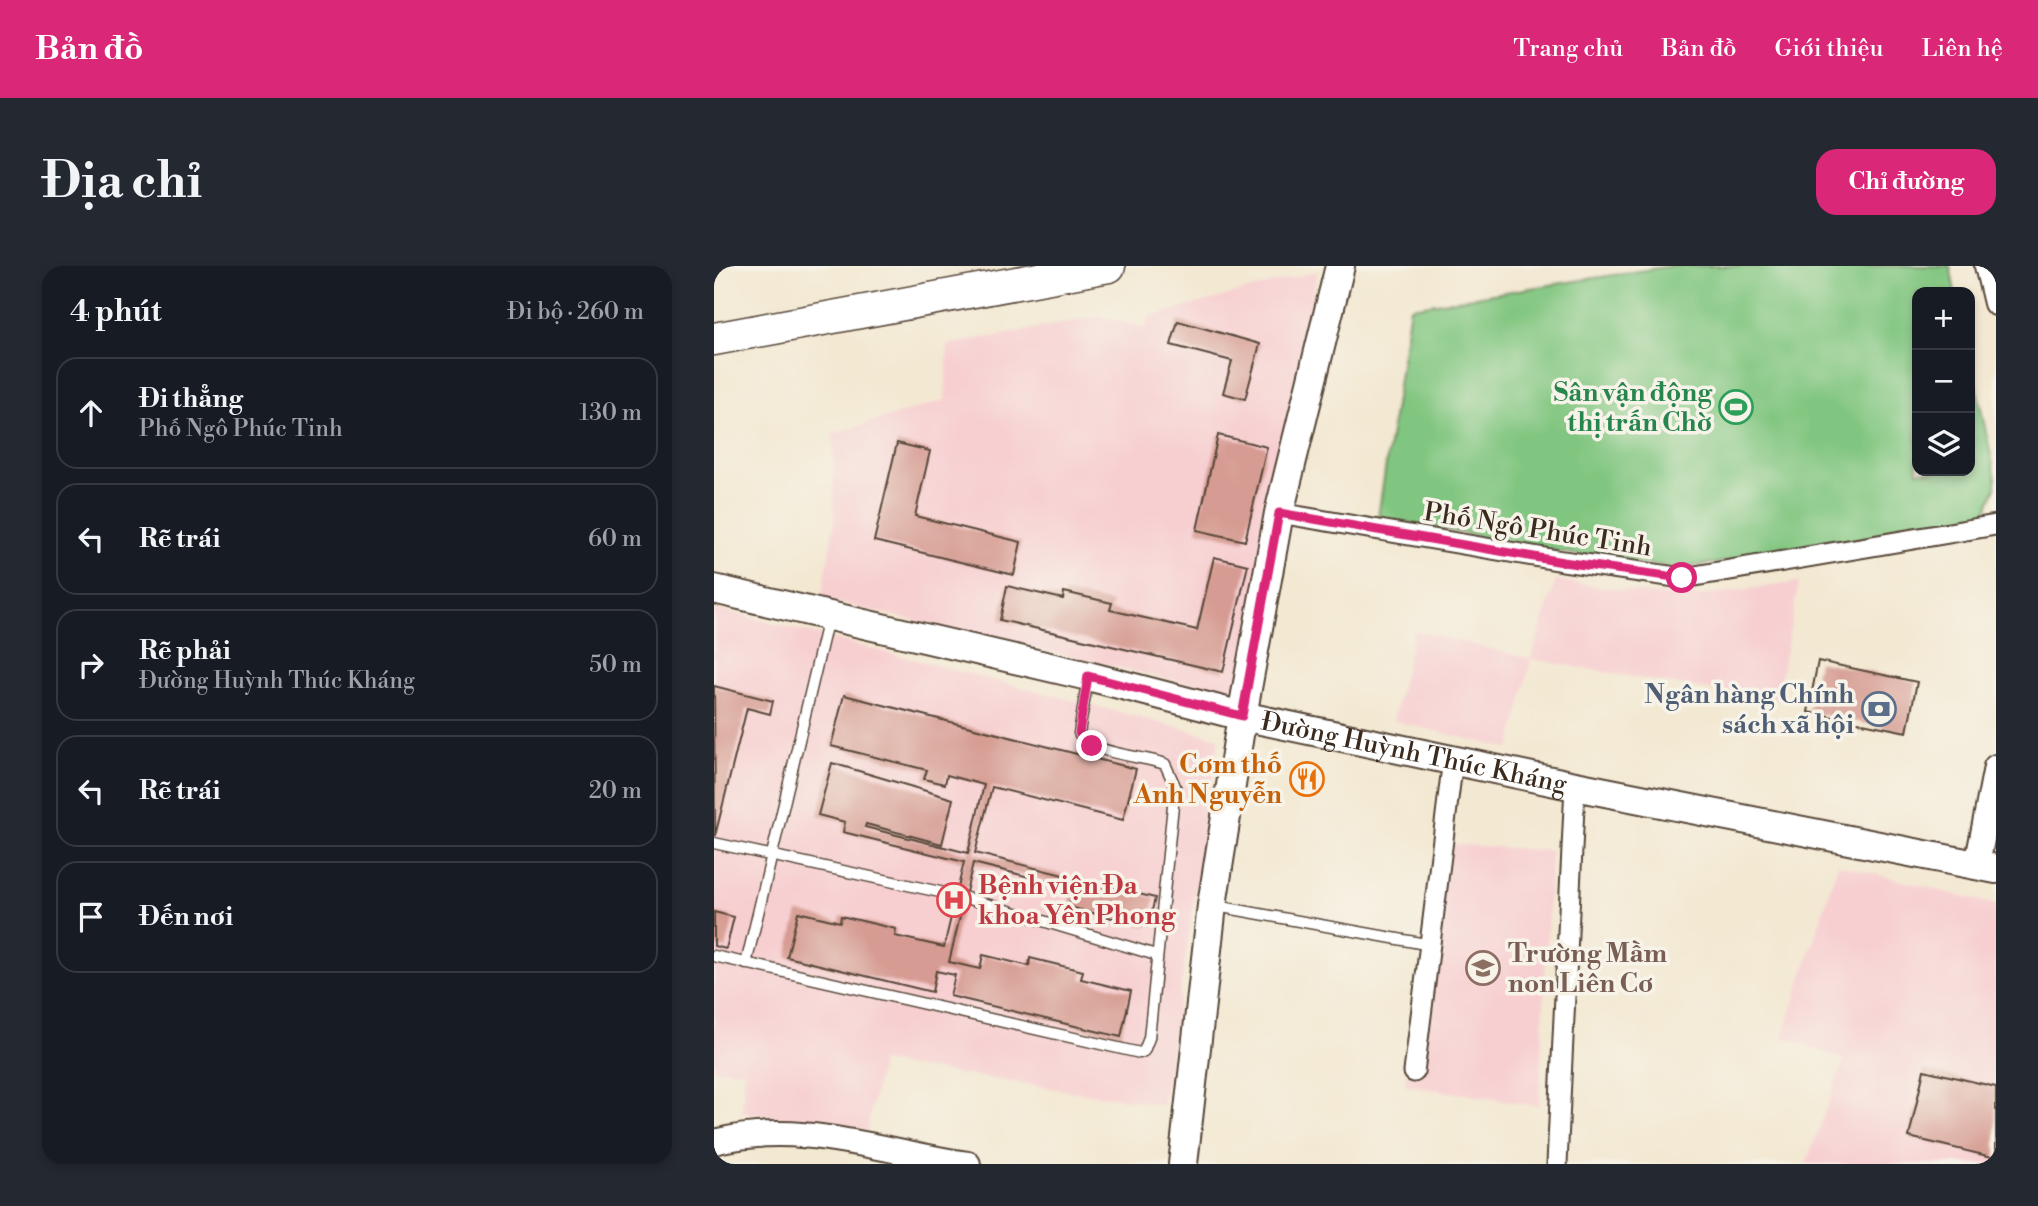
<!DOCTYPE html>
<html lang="vi">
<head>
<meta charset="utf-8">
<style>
  body { margin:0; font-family:"Libre Bodoni",serif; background:#242831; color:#f1f3f6 }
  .controls { position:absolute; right:21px; top:21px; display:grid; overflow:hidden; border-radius:14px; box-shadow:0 4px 10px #0003 }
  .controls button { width:63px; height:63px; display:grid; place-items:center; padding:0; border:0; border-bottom:2px solid #363941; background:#171b24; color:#f1f3f6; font:35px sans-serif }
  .stop { position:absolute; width:21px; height:21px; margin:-16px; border:5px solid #db2777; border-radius:50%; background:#fff }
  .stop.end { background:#db2777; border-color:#fff; box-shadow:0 2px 7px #0008 }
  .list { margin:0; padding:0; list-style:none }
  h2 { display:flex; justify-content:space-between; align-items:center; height:91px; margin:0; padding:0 28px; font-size:30px }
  h2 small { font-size:23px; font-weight:400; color:#9ea1a6 }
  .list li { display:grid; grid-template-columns:46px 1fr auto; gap:21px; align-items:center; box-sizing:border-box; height:112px; margin:0 14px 14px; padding:0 14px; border:2px solid #363941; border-radius:21px }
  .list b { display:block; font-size:26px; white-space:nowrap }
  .list p { margin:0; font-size:23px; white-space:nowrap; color:#9ea1a6 }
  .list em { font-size:23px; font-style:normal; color:#9ea1a6 }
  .icon { flex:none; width:38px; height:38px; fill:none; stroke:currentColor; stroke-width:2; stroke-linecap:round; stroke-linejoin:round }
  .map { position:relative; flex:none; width:1282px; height:898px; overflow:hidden; border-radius:21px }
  header { display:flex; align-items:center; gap:42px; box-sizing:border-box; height:98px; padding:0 35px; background:#db2777; color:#fff }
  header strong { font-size:33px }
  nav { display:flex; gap:38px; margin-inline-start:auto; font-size:24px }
  .intro { display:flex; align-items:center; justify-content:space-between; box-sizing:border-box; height:168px; padding:0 42px }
  h1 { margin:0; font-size:49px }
  .button { padding:18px 32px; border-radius:21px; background:#db2777; color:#fff; font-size:24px; font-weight:700 }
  main { display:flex; gap:42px; padding:0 42px }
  aside { flex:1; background:#171b24; border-radius:21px; box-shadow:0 4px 10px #0003 }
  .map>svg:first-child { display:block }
  .built { fill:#f7cfd1 }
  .green { fill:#81c680; stroke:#5e784f; stroke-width:2 }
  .building { fill:#d69b92 }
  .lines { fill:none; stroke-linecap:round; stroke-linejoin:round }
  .service-casing { stroke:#574639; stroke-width:13 }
  .minor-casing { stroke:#574639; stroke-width:23 }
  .tertiary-casing { stroke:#574639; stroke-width:28 }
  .secondary-casing { stroke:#574639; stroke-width:32 }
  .primary-casing { stroke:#574639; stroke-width:35 }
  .service { stroke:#fff; stroke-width:10 }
  .minor { stroke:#fff; stroke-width:19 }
  .tertiary { stroke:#fff; stroke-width:24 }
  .secondary { stroke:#fff; stroke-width:28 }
  .primary { stroke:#fff; stroke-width:32 }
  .route { stroke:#db2777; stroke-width:9 }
  .labels { text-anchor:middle; stroke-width:7; stroke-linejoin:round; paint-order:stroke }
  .leisure-label { font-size:26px; font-weight:bold; fill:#27864d; stroke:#f7f3e8; text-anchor:end }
  .street-label { font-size:26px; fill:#3b2a1e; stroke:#f7f3e8 }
  .service-label { font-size:26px; font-weight:bold; fill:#4e5e75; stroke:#f7f3e8; text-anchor:end }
  .food-label { font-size:26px; font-weight:bold; fill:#c56008; stroke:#f7f3e8; text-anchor:end }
  .health-label { font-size:26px; font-weight:bold; fill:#be3a42; stroke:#f7f3e8; text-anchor:start }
  .education-label { font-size:26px; font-weight:bold; fill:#785e54; stroke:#f7f3e8; text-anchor:start }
</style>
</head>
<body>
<header>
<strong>Bản đồ</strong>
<nav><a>Trang chủ</a><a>Bản đồ</a><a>Giới thiệu</a><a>Liên hệ</a></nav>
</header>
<div class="intro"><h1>Địa chỉ</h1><a class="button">Chỉ đường</a></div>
<main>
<aside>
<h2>4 phút<small>Đi bộ · 260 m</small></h2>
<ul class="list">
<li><svg class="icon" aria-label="ahead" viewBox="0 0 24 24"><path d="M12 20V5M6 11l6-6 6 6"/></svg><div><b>Đi thẳng</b><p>Phố Ngô Phúc Tinh</p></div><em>130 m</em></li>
<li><svg class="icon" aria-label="left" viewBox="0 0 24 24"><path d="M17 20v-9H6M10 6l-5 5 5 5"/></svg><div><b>Rẽ trái</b></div><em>60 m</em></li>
<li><svg class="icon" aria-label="right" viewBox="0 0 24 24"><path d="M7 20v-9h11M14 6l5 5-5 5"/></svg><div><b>Rẽ phải</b><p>Đường Huỳnh Thúc Kháng</p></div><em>50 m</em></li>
<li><svg class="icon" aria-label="left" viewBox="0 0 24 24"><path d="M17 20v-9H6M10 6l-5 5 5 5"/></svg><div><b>Rẽ trái</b></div><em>20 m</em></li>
<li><svg class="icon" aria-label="arrive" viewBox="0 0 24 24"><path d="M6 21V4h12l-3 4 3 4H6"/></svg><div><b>Đến nơi</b></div></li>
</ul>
</aside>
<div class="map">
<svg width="1282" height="898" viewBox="0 0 1282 898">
  <rect width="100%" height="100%" fill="#f7f3e8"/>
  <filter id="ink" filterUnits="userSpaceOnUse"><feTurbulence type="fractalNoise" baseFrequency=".0143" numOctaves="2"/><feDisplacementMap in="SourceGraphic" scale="14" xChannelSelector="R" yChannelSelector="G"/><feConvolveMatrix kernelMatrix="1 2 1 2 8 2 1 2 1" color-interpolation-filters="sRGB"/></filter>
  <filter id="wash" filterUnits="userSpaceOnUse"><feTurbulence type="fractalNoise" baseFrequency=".00686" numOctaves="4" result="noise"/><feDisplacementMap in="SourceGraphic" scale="28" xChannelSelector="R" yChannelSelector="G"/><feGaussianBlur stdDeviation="1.57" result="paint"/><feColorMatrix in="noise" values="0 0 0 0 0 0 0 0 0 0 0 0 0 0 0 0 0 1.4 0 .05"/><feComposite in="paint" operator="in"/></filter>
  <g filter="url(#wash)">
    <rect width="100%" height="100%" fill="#f3e8d1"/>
    <g class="built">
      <path d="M604 5 522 429 107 333 120 259 119 168 231 134 234 79 387 50 431 62 435 51Z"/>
      <path d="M842 314 942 329 983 330 1085 316 1062 436 817 393 796 483 679 455 700 364 817 393Z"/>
      <path d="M0 342 505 472 449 839 167 796 153 865 28 846 30 805 0 803Z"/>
      <path d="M725 577 837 585 825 840 691 819Z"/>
      <path d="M1124 598 1282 639V898H1092L1130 794 1069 771Z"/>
    </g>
    <path class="green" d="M957 0H1236L1241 26H1203V205H1256V92L1282 212V221L1269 253 1071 288 964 302 875 291 664 251 696 41Z"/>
    <g id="blocks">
      <g class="building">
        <path d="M464 55 546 78 531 133 509 127 518 95 457 79Z"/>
        <path d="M504 169 553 181 531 275 483 264Z"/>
        <path d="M183 177 216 185 201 250 307 276 300 309 160 275Z"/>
        <path d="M500 291 534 299 509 406 286 354 293 320 349 333 350 326 398 337 396 344 483 364Z"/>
        <path d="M1104 395 1203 416 1193 466 1094 446Z"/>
        <path d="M0 420 59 435 56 448 33 442 1 570Z"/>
        <path d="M130 429 422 503 409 554 278 521 261 587 441 632 434 661 355 641 360 622 259 597 235 696 266 703 269 689 315 700 316 692 369 705 367 713 417 725 407 771 236 730 241 709 222 705 218 726 73 691 84 646 126 656 127 650 182 663 181 670 230 681 250 596 129 566 131 556 104 549 118 497 239 533 228 578 152 558 151 561 254 587 270 519 233 509 231 518 210 513 213 504 117 480Z"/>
        <path d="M0 646 20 651 12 683 0 680Z"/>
        <path d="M1210 804 1282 821V892L1195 871Z"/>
      </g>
    </g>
  </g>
  <g filter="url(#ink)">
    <use href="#blocks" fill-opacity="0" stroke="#574639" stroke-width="2"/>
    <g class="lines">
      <g class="service-casing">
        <g id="service">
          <path d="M0 577 249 631 442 689"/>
          <path d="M502 640 717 679"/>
          <path d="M0 690 426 787 430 785 435 772 461 520 451 498C430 490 374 488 365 467L374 411"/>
          <path d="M32 698 114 352"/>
        </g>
      </g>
      <g class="minor-casing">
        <g id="minor">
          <path d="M565 247 849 295 969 312 1282 259"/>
          <path d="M700 806 739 493"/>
          <path d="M843 898 861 520"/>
        </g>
      </g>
      <g class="tertiary-casing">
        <g id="tertiary">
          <path d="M1273 0 1282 37"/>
          <path d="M1263 599 1282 501"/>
          <path d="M0 876C85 853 170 886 254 898"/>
        </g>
      </g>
      <g class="secondary-casing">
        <g id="secondary">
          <path id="s1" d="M0 323 374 410 528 450 861 520 1282 603"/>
          <path d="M469 898 498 639 528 450 565 247 626 0"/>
        </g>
      </g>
      <g class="primary-casing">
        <path id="primary" d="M0 73 395 0"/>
      </g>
      <use href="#service" class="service"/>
      <use href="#minor" class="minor"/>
      <use href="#tertiary" class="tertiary"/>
      <use href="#secondary" class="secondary"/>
      <use href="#primary" class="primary"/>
    </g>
  </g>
  <g class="lines" filter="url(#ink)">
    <path class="route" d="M378 480 365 467 374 410 528 450 565 247 849 296 968 312"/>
  </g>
  <defs>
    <g id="stadium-ring" transform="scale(1.75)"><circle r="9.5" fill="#f7f3e8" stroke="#2e9e5b" stroke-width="1.5"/><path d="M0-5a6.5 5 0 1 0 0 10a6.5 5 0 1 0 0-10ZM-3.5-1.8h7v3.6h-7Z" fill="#2e9e5b"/></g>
    <g id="bank-ring" transform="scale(1.75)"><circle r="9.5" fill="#f7f3e8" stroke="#5c6f8a" stroke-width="1.5"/><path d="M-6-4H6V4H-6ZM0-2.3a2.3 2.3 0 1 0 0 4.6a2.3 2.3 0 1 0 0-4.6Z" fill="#5c6f8a"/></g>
    <g id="restaurant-ring" transform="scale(1.75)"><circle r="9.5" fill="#f7f3e8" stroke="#e8710a" stroke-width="1.5"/><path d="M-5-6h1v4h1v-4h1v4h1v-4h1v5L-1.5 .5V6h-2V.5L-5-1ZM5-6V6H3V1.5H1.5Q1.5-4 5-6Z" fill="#e8710a"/></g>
    <g id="hospital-ring" transform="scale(1.75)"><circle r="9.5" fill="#f7f3e8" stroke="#e0444e" stroke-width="1.5"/><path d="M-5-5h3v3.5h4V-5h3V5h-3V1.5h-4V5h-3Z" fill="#e0444e"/></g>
    <g id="school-ring" transform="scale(1.75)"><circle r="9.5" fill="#f7f3e8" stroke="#8d6e63" stroke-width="1.5"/><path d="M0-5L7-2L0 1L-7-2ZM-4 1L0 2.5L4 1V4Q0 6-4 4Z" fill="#8d6e63"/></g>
  </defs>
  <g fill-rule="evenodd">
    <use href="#stadium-ring" x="1022" y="141"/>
    <use href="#bank-ring" x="1165" y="443"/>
    <use href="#restaurant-ring" x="593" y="513"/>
    <use href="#hospital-ring" x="240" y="634"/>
    <use href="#school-ring" x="769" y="702"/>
  </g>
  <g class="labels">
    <g class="leisure-label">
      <text x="998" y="135">Sân vận động<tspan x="998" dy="30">thị trấn Chờ</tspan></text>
    </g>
    <g class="street-label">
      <text transform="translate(824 263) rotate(9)" y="9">Phố Ngô Phúc Tinh</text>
      <text dy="9" stroke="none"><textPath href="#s1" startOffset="719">Đường Huỳnh Thúc Kháng</textPath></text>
    </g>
    <g class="service-label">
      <text x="1140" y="437">Ngân hàng Chính<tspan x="1140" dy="30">sách xã hội</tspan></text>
    </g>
    <g class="food-label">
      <text x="568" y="507">Cơm thố<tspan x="568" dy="30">Anh Nguyễn</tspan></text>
    </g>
    <g class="health-label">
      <text x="264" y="628">Bệnh viện Đa<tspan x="264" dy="30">khoa Yên Phong</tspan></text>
    </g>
    <g class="education-label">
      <text x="794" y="696">Trường Mầm<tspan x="794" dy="30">non Liên Cơ</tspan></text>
    </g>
  </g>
</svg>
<div class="controls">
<button>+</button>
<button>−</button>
<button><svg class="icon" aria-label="layers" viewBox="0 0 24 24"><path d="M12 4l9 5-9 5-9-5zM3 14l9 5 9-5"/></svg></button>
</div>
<div class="stop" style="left:968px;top:312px"></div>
<div class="stop end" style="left:378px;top:480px"></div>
</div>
</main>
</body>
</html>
